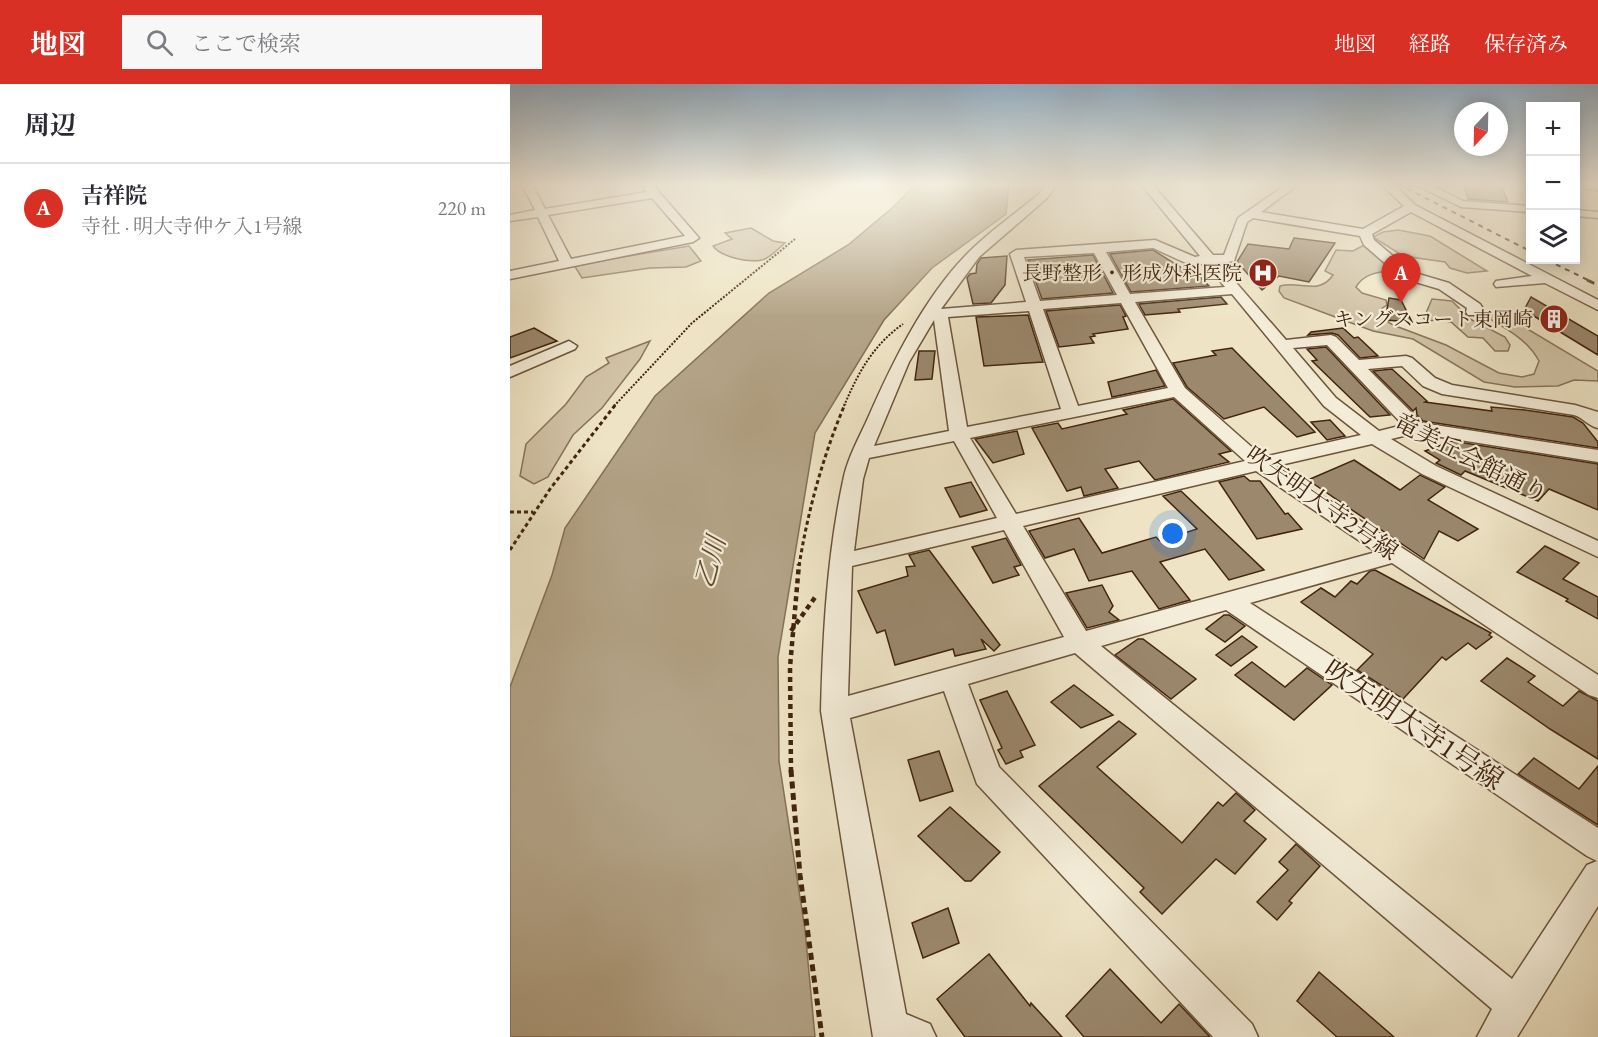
<!DOCTYPE html>
<html lang="ja">
<head>
<meta charset="utf-8">
<style>
  body { margin:0; font-family:"EB Garamond","Noto Serif JP",serif; background:#f7f7f7; color:#2b2b33 }
  .controls { position:absolute; right:18px; top:18px; display:grid; overflow:hidden; border-radius:0px; box-shadow:0 3px 15px #0003 }
  .controls button { width:54px; height:54px; display:grid; place-items:center; padding:0; border:0; border-bottom:2px solid #e1e1e2; background:#fff; color:#2b2b33; font:30px sans-serif }
  .compass { position:absolute; left:944px; top:18px; width:54px; height:54px; border-radius:50%; background:#fff; box-shadow:0 3px 15px #0003; rotate:202deg }
  .you { position:absolute; left:663px; top:450px; width:21px; height:21px; margin:-15px; border:4px solid #fff; border-radius:50%; background:#1a73e8; box-shadow:0 0 0 9px #1a73e833 }
  .badge { display:grid; place-items:center; width:39px; height:39px; border-radius:50%; background:#d93025; color:#fff; font-size:20px; font-weight:700 }
  .pin { position:absolute; translate:-50% -50px; filter:drop-shadow(0 2px 3px #0008) }
  .pin::after { content:''; position:absolute; top:32px; width:21px; height:18px; background:inherit; clip-path:polygon(0 0,100% 0,50% 100%) }
  .list { margin:0; padding:0; list-style:none }
  h2 { display:flex; justify-content:space-between; align-items:center; height:78px; margin:0; padding:0 24px; font-size:26px }
  h2 small { font-size:20px; font-weight:400; color:#7c7c81 }
  .list li { display:grid; grid-template-columns:39px 1fr auto; gap:18px; align-items:center; box-sizing:border-box; height:90px; padding:0 24px; border-top:2px solid #e1e1e2 }
  .list b { display:block; font-size:22px; white-space:nowrap }
  .list p { margin:0; font-size:20px; white-space:nowrap; color:#7c7c81 }
  .list em { font-size:20px; font-style:normal; color:#7c7c81 }
  .icon { flex:none; width:33px; height:33px; fill:none; stroke:currentColor; stroke-width:2; stroke-linecap:round; stroke-linejoin:round }
  .map { position:relative; flex:none; width:1088px; height:953px; overflow:hidden }
  header { display:flex; align-items:center; gap:36px; box-sizing:border-box; height:84px; padding:0 30px; background:#d93025; color:#fff }
  header strong { font-size:28px }
  nav { display:flex; gap:33px; margin-inline-start:auto; font-size:21px }
  .search { width:420px; height:54px; background:#f7f7f7; display:flex; align-items:center; gap:15px; box-sizing:border-box; padding:0 21px; border-radius:0px; color:#7c7c81; font-size:22px }
  main { display:flex }
  aside { flex:1; background:#fff }
  .map>svg:first-child { display:block }
  .green { fill:#d1c3a6; stroke:#89745a; stroke-width:1.5 }
  .water { fill:#b3a386; stroke:#857056; stroke-width:1.5 }
  .building { fill:#9b886d; stroke:#41240d; stroke-width:1.5 }
  .lines { fill:none; stroke-linecap:round; stroke-linejoin:round }
  .minor-casing { stroke:#6c543b; stroke-width:3 }
  .path-far3 { stroke:#41240d; stroke-width:2; stroke-dasharray:2 1.5; stroke-linecap:butt }
  .path-far2 { stroke:#41240d; stroke-width:3; stroke-dasharray:4 3; stroke-linecap:butt }
  .path-far1 { stroke:#41240d; stroke-width:4.5; stroke-dasharray:5 4; stroke-linecap:butt }
  .path { stroke:#41240d; stroke-width:5; stroke-dasharray:7 4.5; stroke-linecap:butt }
  .minor { fill:#f4edd9; fill-rule:evenodd }
  .rail-far1 { stroke:#41240d; stroke-width:2; stroke-dasharray:5 5; stroke-linecap:butt }
  .rail { stroke:#41240d; stroke-width:3; stroke-dasharray:8 8; stroke-linecap:butt }
  .labels { text-anchor:middle; stroke-width:4.5; stroke-linejoin:round; paint-order:stroke }
  .far-poi-label { font-size:20px; fill:#41240d; stroke:#f4edd9; text-anchor:end }
  .street-label { font-size:24px; fill:#41240d; stroke:#f4edd9 }
  .water-label { font-size:26px; font-style:italic; fill:#634a31; stroke:#f4edd9 }
  .near-street-label { font-size:28px; fill:#41240d; stroke:#f4edd9 }
</style>
</head>
<body>
<header>
<strong>地図</strong>
<div class="search"><svg class="icon" aria-label="search" viewBox="0 0 24 24"><circle cx="10" cy="10" r="6"/><path d="M15 15l6 6"/></svg>ここで検索</div>
<nav><a>地図</a><a>経路</a><a>保存済み</a></nav>
</header>
<main>
<aside>
<h2>周辺<small></small></h2>
<ul class="list">
<li><span class="badge">A</span><div><b>吉祥院</b><p>寺社 · 明大寺仲ケ入1号線</p></div><em>220 m</em></li>
</ul>
</aside>
<div class="map">
<svg width="1088" height="953" viewBox="0 0 1088 953">
  <rect width="100%" height="100%" fill="#eee4c5"/>
  <filter id="stains"><feTurbulence type="fractalNoise" baseFrequency=".00333" numOctaves="4"/><feColorMatrix values="0 0 0 0 .2 0 0 0 0 .09 0 0 0 0 .02 0 0 0 .5 -.17"/></filter>
  <radialGradient id="worn" r=".72"><stop offset=".6" stop-color="#630" stop-opacity="0"/><stop offset="1" stop-color="#630" stop-opacity=".3"/></radialGradient>
  <g class="green">
    <path d="M241 144 263 157 275 159C269 164 260 174 252 176 238 179 211 173 203 162L222 155 215 149Z"/>
    <path d="M888 146 920 152 977 187 957 189 940 184 935 178 893 172 863 153 873 148Z"/>
    <path d="M856 160 889 185C874 188 855 187 846 203L852 209 876 216 877 221 871 225 874 235 883 241 936 261 989 289 1012 293 1024 290 1029 277C1016 253 992 243 970 229L989 228 1088 287V297L1064 296 1048 302 1005 303 974 298 903 255 863 247 774 214 769 207 770 202C789 196 809 212 823 191L815 187 826 166 843 167Z"/>
    <path d="M179 162 191 177 176 183 140 184 72 194 64 181Z"/>
    <path d="M922 215 942 217 960 235 995 253 1000 261 998 267H985L973 254 958 253 941 238 929 236 916 237 912 232 916 229Z"/>
    <path d="M140 257 130 275 92 324 63 351 38 393 24 400 10 392 16 360 56 320 76 293 99 279 96 274Z"/>
  </g>
  <path class="water" d="M406 100H499L496 130 422 184 374 236 305 349 268 573 269 677 295 846 305 953H0V603L42 491 55 444 145 312 259 209 338 161 382 124Z"/>
  <g class="building">
    <path d="M954 100H990L998 118 958 115Z"/>
    <path d="M784 154 825 159 799 198 769 192 752 206 727 178 738 160 779 165Z"/>
    <path d="M643 166 683 191 687 190 699 202 621 208 600 170Z"/>
    <path d="M583 171 603 209 532 215 518 176Z"/>
    <path d="M497 172 495 201 481 219 463 220 457 194 460 190 466 189 467 180 471 174Z"/>
    <path d="M711 213 717 220 668 225 670 228 635 231 629 220Z"/>
    <path d="M1021 213 1088 252V271L1014 226Z"/>
    <path d="M879 214 891 216 902 238 875 236Z"/>
    <path d="M610 221 616 232 613 233 618 245 583 250 585 252 580 253 584 259 549 263 536 227Z"/>
    <path d="M518 231 533 278 474 282 466 233Z"/>
    <path d="M24 244 47 257 0 274V253Z"/>
    <path d="M833 244 844 254 848 253 868 272 850 274 828 251 822 249 798 251 801 248Z"/>
    <path d="M816 263 880 331 860 333 802 277 807 276 797 265Z"/>
    <path d="M722 264 805 348 787 353 754 323 714 335 677 303 663 279 706 271 702 267Z"/>
    <path d="M409 267H425L422 295 405 296Z"/>
    <path d="M882 285 917 317 915 318 982 327 981 323 1015 326 1063 333 1073 339 1088 358V364L913 337 907 331 906 324 903 327 863 287Z"/>
    <path d="M646 286 655 302 602 313 598 298Z"/>
    <path d="M663 315 721 367 709 370 719 378 645 396 629 377 595 385 608 404 574 412 571 403 557 407 522 344 548 339 552 345 617 330 613 326Z"/>
    <path d="M820 336 835 352 817 356 801 338Z"/>
    <path d="M507 347 514 370 483 379 465 355Z"/>
    <path d="M942 357 1088 380V426L1039 405 1028 417 955 387 951 391 926 379 930 376 915 367Z"/>
    <path d="M844 376 890 406 910 391 935 403 918 416 968 445 948 457 929 447 914 475 798 396Z"/>
    <path d="M734 392 740 397H750L775 430 778 429 792 445 747 455 709 398Z"/>
    <path d="M461 398 477 426 450 433 435 404Z"/>
    <path d="M671 407 754 486 719 496 695 465 650 478 680 516 649 525 622 487 579 497 564 465 535 474 519 447 569 434 592 469 646 453 650 457 687 445 653 412Z"/>
    <path d="M496 454 511 481 504 483 509 491 483 499 462 463Z"/>
    <path d="M1035 462 1069 479 1053 495 1088 513V535L1056 517 1058 515 1007 488Z"/>
    <path d="M419 466 490 561 484 567 471 555 476 565 445 572 443 565 385 581 375 546 367 549 348 507 398 492 396 483 405 482 399 471Z"/>
    <path d="M865 486 981 549 979 551 982 553 966 565 958 559 936 576 932 573 893 615 847 586 863 570 791 518 811 504 825 513 841 497 847 500 860 487Z"/>
    <path d="M592 501 603 522 599 528 609 536 577 544 556 509Z"/>
    <path d="M714 531H719L735 542 715 558 696 545Z"/>
    <path d="M732 552 747 563 721 582 706 571Z"/>
    <path d="M628 555H633L686 595 661 615 605 571Z"/>
    <path d="M997 574 1025 592 1018 598 1053 622 1069 607 1088 617V675L1040 645 971 597Z"/>
    <path d="M742 578 775 603 797 584 822 601 784 636 725 591Z"/>
    <path d="M564 601 603 631 571 644 541 618Z"/>
    <path d="M497 607 525 661 510 667 513 673 496 680 488 666 492 664 470 616Z"/>
    <path d="M609 637 626 650 587 683 672 759 708 718 713 722 726 709 745 726 734 737 756 755 725 790 706 775 652 830 630 808 634 804 529 702Z"/>
    <path d="M429 667 443 707 410 717 398 676Z"/>
    <path d="M1024 674 1069 705 1088 682V741L1008 690Z"/>
    <path d="M440 723 490 768 461 797H455L408 752Z"/>
    <path d="M786 760 810 782 779 817 782 819 767 836 747 818 778 786 769 778Z"/>
    <path d="M438 824 449 859 413 874 402 839Z"/>
    <path d="M479 870 520 922 521 919 552 953H455L427 915Z"/>
    <path d="M600 885 651 939 669 920 700 953H574L556 932Z"/>
    <path d="M809 888 884 953H827L787 917Z"/>
  </g>
  <g class="lines">
    <g class="minor-casing">
      <g id="minor">
        <path d="M12 100H22L35 125 137 108 131 100H142L189 154 183 158 0 195V187L49 177 28 133 0 137V131L25 126ZM142 114 175 152 61 175 38 131Z"/>
        <path d="M536 100H547L537 114 469 173 431 225 516 218 500 170 506 166 645 156 685 173 690 172 631 100H642L703 171H714L728 134 777 100H789L751 128 853 145 894 122 871 100H884L905 121 1088 216V226L1035 199 986 203 984 200 986 197 1022 192 901 128 862 150 864 156 902 188 939 199 970 220 972 223 968 231H958L956 228 957 224 929 205 892 194 854 161 850 152 743 134 737 138 724 177 709 179 776 256 821 251 826 253 849 276 896 272 902 274 925 294 942 301 1065 321 1088 328V344C1078 342 1074 334 1064 331L932 310 913 302 892 282 858 285 912 339 1088 366V378L906 349 881 355 926 382 1088 457V473L912 390 862 360 766 382 1088 591V614L1079 611 882 479 740 519 1088 744V822L1007 953H967L982 925 565 569 458 600 489 683 742 940 748 953H703L467 700 434 607 340 634 396 930 420 940 426 953H363L311 627C313 550 317 472 333 397 337 375 349 354 358 334 383 277 415 212 459 168 480 147 506 129 529 110ZM643 164 678 180H696L715 203 620 210 596 168ZM584 169 607 211 530 217 514 173ZM722 210 814 322 851 351 753 373 675 304 625 218ZM611 219 658 304 568 322 533 225ZM519 227 551 325 457 343 438 233ZM424 236 439 347 364 362 399 278ZM817 261 893 341 869 347 826 314 783 264ZM664 313 735 377 506 430 460 354ZM444 357 487 434 344 467 353 395 359 374ZM746 387 866 468 576 547 513 442ZM494 446 554 553 338 612 342 482ZM716 526 1077 772 1087 777 1077 781 1002 895 591 562Z"/>
        <path d="M904 100H918L953 117 1020 122V128L951 123Z"/>
        <path d="M1066 126 1088 128V134L1066 132Z"/>
        <path d="M59 257 67 262 65 265 0 293V282Z"/>
      </g>
    </g>
    <g class="path-far3">
      <path d="M1066 104 1088 107"/>
      <path d="M104 322 182 239 285 155"/>
      <path d="M334 322C348 289 363 261 393 240"/>
    </g>
    <g class="path-far2">
      <path d="M0 428H23"/>
      <path d="M0 466 40 405 106 320"/>
      <path d="M289 482C298 426 313 372 335 320"/>
    </g>
    <g class="path-far1">
      <path d="M281 547 306 512"/>
      <path d="M281 688 280 583 289 480"/>
    </g>
    <path class="path" d="M281 686 290 791 312 953"/>
    <use href="#minor" class="minor"/>
    <g class="rail-far1">
      <path d="M888 100 1020 167"/>
      <path d="M1037 176 1080 197"/>
    </g>
    <path class="rail" d="M1077 196 1088 201"/>
  </g>
  <linearGradient id="sky" x2="0" y2="1"><stop stop-color="#93adc1"/><stop offset="0.43" stop-color="#f7f3e5"/><stop offset="1" stop-color="#f7f3e5" stop-opacity="0"/></linearGradient>
  <rect width="1088" height="233" fill="url(#sky)"/>
  <defs>
    <g id="hospital-disc" transform="scale(1.5)"><circle r="9.5" fill="#8f2418" stroke="#f4edd9"/><path d="M-5-5h3v3.5h4V-5h3V5h-3V1.5h-4V5h-3Z" fill="#fff"/></g>
    <g id="building-disc" transform="scale(1.5)"><circle r="9.5" fill="#8f2418" stroke="#f4edd9"/><path d="M-4-6H4V6H1V3H-1V6H-4ZM-2.5-4.3h1.7v1.8h-1.7ZM.8-4.3h1.7v1.8H.8ZM-2.5-1h1.7V.8h-1.7ZM.8-1h1.7V.8H.8Z" fill="#fff"/></g>
  </defs>
  <g fill-rule="evenodd">
    <use href="#hospital-disc" x="753" y="189"/>
    <use href="#building-disc" x="1044" y="235"/>
  </g>
  <g class="labels">
    <g class="far-poi-label">
      <text x="732" y="196">長野整形・形成外科医院</text>
      <text x="1023" y="242">キングスコート東岡崎</text>
    </g>
    <g class="street-label">
      <text transform="translate(961 374) rotate(27)" y="8">竜美丘会館通り</text>
      <text transform="translate(812 419) rotate(35)" y="8">吹矢明大寺2号線</text>
    </g>
    <g class="water-label">
      <text transform="translate(200 478) rotate(-75)" y="9">乙川</text>
    </g>
    <g class="near-street-label">
      <text transform="translate(904 640) rotate(34)" y="10">吹矢明大寺1号線</text>
    </g>
  </g>
  <rect width="100%" height="100%" filter="url(#stains)"/>
  <rect width="100%" height="100%" fill="url(#worn)"/>
</svg>
<div class="controls">
<button>+</button>
<button>−</button>
<button><svg class="icon" aria-label="layers" viewBox="0 0 24 24"><path d="M12 4l9 5-9 5-9-5zM3 14l9 5 9-5"/></svg></button>
</div>
<svg class="compass" viewBox="-18 -18 36 36"><path d="M0-13l5 13h-10z" fill="#e53935"/><path d="M0 13l5-13h-10z" fill="#7c7c81"/></svg>
<div class="you"></div>
<div class="pin badge" style="left:891px;top:219px">A</div>
</div>
</main>
</body>
</html>
